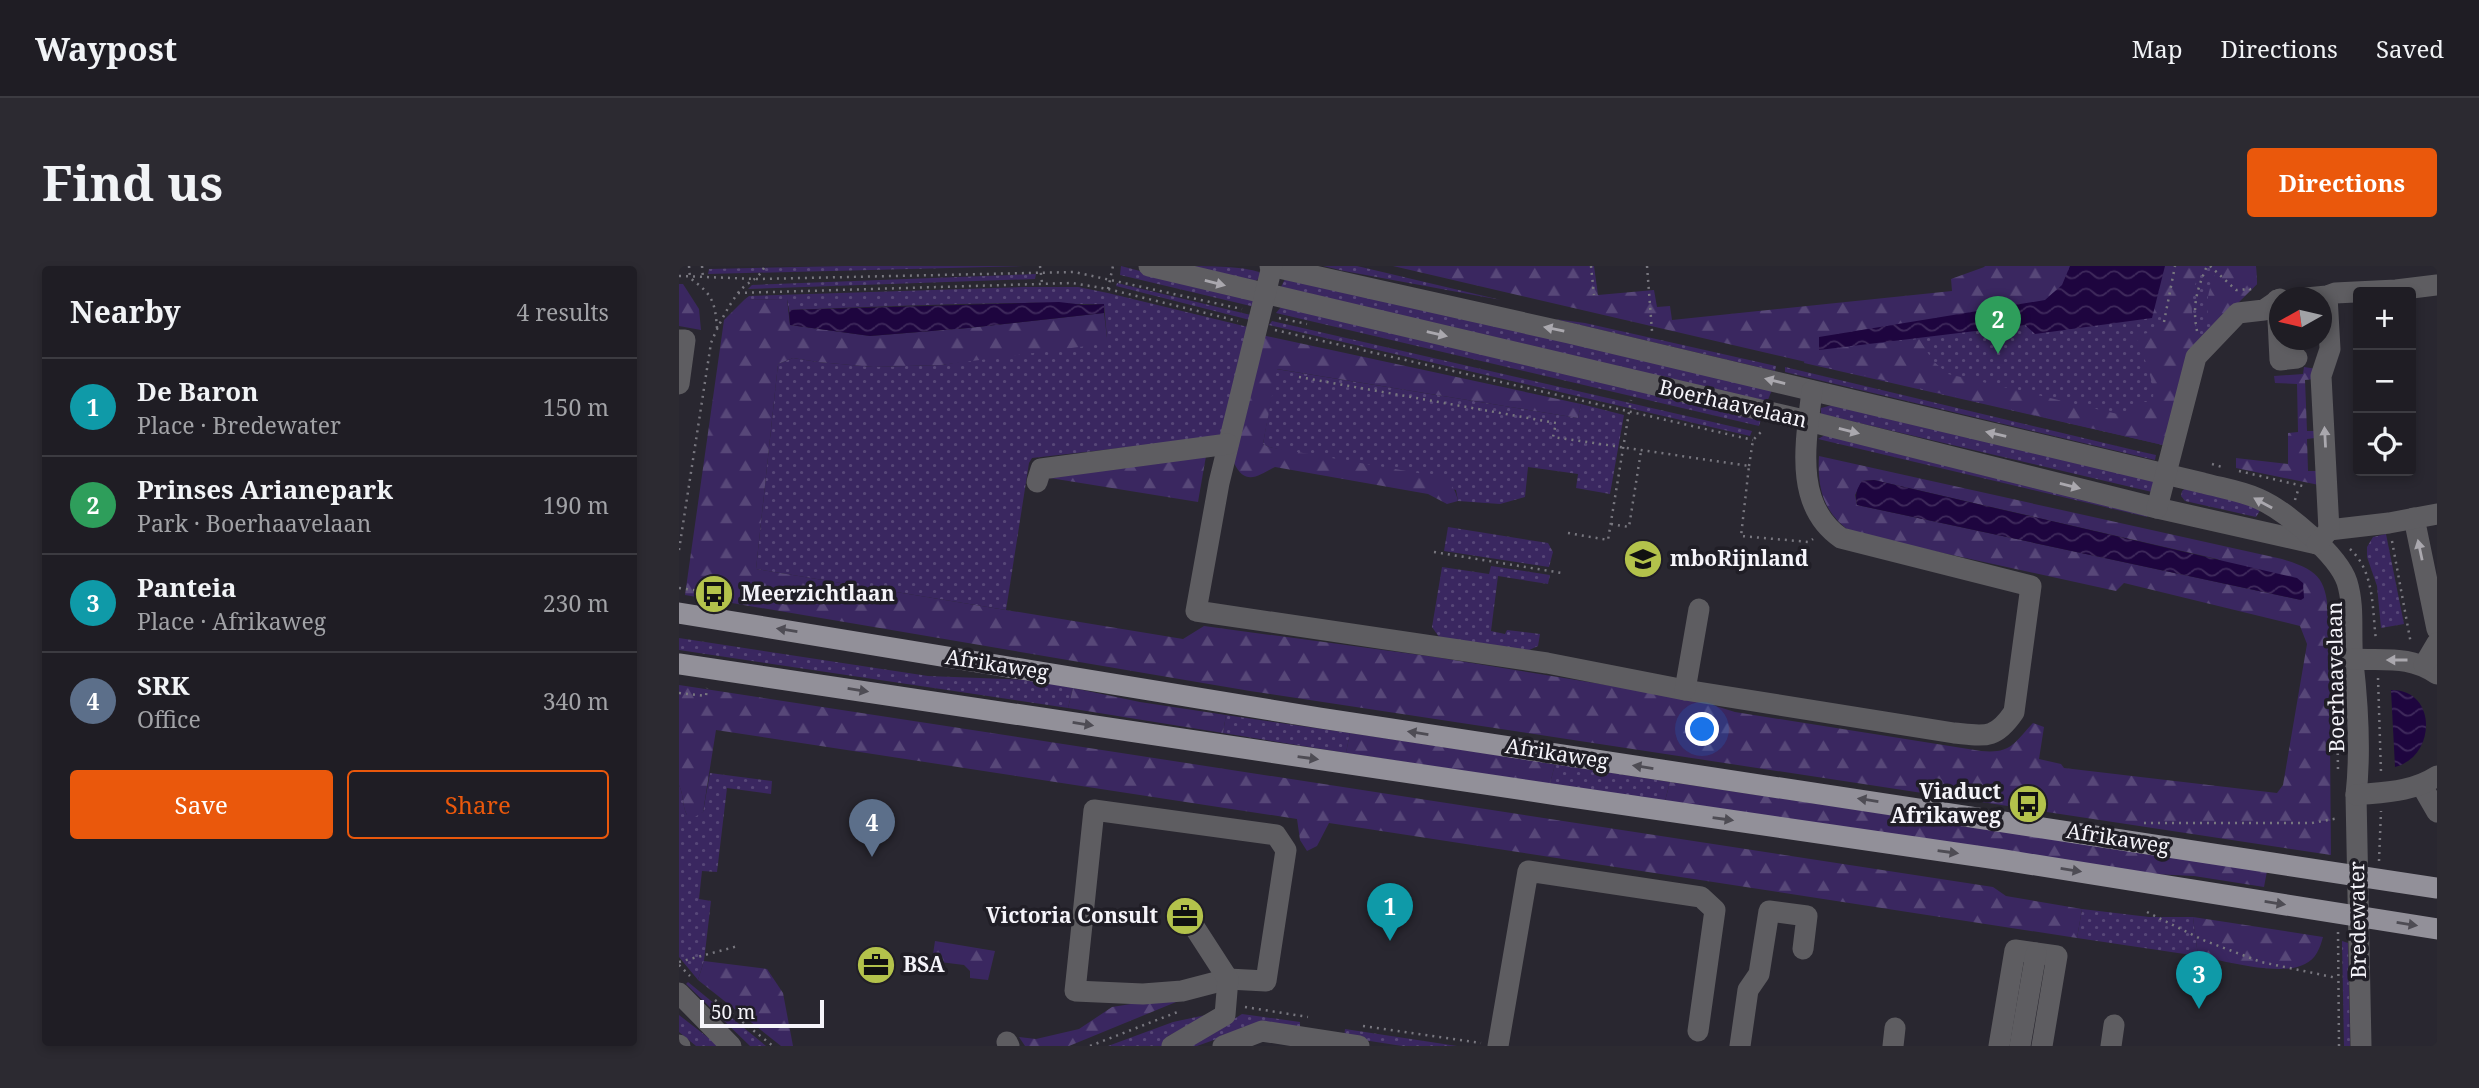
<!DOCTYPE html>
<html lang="en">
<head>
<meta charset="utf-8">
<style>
  body { margin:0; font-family:"Noto Serif",serif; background:#2c2a31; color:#f1f3f6 }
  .controls { position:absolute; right:21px; top:21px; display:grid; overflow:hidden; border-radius:7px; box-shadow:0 4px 10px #0003 }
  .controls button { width:63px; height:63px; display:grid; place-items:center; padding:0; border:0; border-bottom:2px solid #3c3b41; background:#1f1d24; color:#f1f3f6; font:35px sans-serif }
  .compass { position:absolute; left:1590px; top:21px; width:63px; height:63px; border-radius:50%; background:#1f1d24; box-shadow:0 4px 10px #0003; rotate:262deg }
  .scale { position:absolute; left:21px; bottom:18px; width:124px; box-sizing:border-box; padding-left:7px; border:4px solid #f5f4fa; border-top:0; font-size:19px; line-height:24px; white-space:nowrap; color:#f5f4fa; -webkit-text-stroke:5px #201e26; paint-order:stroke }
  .you { position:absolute; left:1024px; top:464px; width:24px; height:24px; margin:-18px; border:5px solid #fff; border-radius:50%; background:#1a73e8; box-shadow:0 0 0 10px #1a73e833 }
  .badge { display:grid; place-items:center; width:46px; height:46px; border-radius:50%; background:#ea580c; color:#fff; font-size:23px; font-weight:700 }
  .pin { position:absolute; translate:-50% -58px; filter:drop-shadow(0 2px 4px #0008) }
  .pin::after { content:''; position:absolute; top:37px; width:24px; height:21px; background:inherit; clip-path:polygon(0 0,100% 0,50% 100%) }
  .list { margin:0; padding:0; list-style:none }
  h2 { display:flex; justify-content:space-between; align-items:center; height:91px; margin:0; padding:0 28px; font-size:30px }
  h2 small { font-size:23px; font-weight:400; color:#a1a2a6 }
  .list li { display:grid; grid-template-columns:46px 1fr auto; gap:21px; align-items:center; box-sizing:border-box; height:98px; padding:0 28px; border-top:2px solid #3c3b41 }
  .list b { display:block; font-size:26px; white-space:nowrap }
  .list p { margin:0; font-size:23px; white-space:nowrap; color:#a1a2a6 }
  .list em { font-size:23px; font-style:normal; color:#a1a2a6 }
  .actions { display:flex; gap:14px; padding:21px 28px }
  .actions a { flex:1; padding:16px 0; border:2px solid #ea580c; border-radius:7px; text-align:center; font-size:24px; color:#ea580c }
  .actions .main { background:#ea580c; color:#fff }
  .icon { flex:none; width:38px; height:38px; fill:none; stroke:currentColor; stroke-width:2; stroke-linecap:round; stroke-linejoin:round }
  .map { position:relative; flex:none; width:1758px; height:780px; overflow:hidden; border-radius:7px }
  header { display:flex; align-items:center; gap:42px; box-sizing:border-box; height:98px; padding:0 35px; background:#1f1d24; border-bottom:2px solid #3c3b41 }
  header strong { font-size:33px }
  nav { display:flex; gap:38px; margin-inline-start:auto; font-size:24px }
  .intro { display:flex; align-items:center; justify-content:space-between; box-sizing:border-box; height:168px; padding:0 42px }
  h1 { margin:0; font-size:49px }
  .button { padding:18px 32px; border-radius:7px; background:#ea580c; color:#fff; font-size:24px; font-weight:700 }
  main { display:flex; gap:42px; padding:0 42px }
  aside { flex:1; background:#1f1d24; border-radius:7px; box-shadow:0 4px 10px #0003 }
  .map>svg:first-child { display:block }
  .green { fill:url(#green-dots) }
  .forest { fill:url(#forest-firs); fill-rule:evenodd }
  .water { fill:url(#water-waves) }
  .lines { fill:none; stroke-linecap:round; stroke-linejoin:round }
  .path { stroke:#78777f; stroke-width:2.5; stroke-dasharray:2 5; stroke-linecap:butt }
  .minor { stroke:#5e5d61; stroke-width:21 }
  .major { stroke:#929099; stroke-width:21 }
  .oneway { fill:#aaa8ae }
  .oneway2 { fill:#4e4c54 }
  .labels { text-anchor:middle; stroke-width:7; stroke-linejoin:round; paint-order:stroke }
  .street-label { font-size:21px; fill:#f5f4fa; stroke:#201e26 }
  .poi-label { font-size:21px; font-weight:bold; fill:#f5f4fa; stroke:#201e26; text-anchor:start }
</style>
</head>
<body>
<header>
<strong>Waypost</strong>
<nav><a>Map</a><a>Directions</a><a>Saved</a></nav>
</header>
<div class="intro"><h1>Find us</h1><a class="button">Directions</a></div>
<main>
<aside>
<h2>Nearby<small>4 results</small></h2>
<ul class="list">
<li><span class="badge" style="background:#0f9aa8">1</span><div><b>De Baron</b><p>Place · Bredewater</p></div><em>150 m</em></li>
<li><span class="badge" style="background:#2e9e5b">2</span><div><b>Prinses Arianepark</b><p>Park · Boerhaavelaan</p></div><em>190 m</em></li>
<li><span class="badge" style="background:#0f9aa8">3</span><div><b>Panteia</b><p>Place · Afrikaweg</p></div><em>230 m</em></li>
<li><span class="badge" style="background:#5c6f8a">4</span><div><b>SRK</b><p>Office</p></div><em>340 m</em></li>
</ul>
<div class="actions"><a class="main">Save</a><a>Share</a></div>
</aside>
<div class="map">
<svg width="1758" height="780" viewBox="0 0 1758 780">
  <defs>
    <pattern id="green-dots" width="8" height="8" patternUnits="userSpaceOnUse" patternTransform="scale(1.75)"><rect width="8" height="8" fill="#3a2760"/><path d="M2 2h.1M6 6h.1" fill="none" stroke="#574778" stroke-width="1.8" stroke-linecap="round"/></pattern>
    <pattern id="forest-firs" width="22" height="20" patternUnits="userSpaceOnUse" patternTransform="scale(1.75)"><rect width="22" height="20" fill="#3a2760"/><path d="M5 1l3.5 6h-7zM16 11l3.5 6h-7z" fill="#574778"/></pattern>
    <pattern id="water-waves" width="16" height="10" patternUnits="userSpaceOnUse" patternTransform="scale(1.75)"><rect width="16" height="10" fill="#1e053f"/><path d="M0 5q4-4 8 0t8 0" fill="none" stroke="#3f2a5c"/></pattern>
  </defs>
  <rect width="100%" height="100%" fill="#292730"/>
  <g class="green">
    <path d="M166 0H344L29 8 30 3Z"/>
    <path d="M442 0 575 35 576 41 441 9Z"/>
    <path d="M510 0C527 0 572 0 583 8L581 12 576 15Z"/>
    <path d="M644 0H678L822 34 665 5Z"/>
    <path d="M1306 0H1577L1578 18 1515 80 1484 179 1125 97 1135 44 1286 24Z"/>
    <path d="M357 8 356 13 69 23 73 19Z"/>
    <path d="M608 9 1093 124 1088 136 602 21Z"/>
    <path d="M438 17 572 49 571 54 437 20Z"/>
    <path d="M345 21H399L429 27 569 61 544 165 539 171 353 192 350 197 327 344 77 303 99 98 114 92 139 96 194 101 262 99 428 72 425 38C398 39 372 36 345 37 266 38 188 41 110 44L108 33 65 34 70 30Z"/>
    <path d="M602 41 1082 153 1080 160 597 47Z"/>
    <path d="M876 53 906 57 1097 100 1096 105Z"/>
    <path d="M593 55 1073 165 1071 170 590 59Z"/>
    <path d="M1106 101 1459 185 1477 189 1476 194 1106 106Z"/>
    <path d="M597 103 899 152 902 138 945 149 931 228 897 222 899 208 849 201 846 231 821 238 779 235 777 224 590 181 584 178Z"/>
    <path d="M1157 138 1477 216 1473 226 1142 148V142Z"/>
    <path d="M1146 169 1471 245 1468 251 1139 173Z"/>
    <path d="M1508 221 1562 233 1582 243 1577 251 1506 235 1502 230 1503 225Z"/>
    <path d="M769 261 869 277 874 286 870 301 765 285Z"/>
    <path d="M1707 268 1725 358 1702 362 1698 320 1688 291V281L1694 271Z"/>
    <path d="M812 300 871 309 869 318 819 310 812 365 826 368 828 364 861 368 859 380 846 386 760 371 753 361 763 301 810 308Z"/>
    <path d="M0 372 249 410 352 414 394 422 389 442 0 384Z"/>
    <path d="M547 449 671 467 667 487 544 467Z"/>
    <path d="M876 498 991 516 986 535 871 518Z"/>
    <path d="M31 507 93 515 92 528 48 522 38 606 23 605 20 633 32 635 25 695 19 714 0 691V519C5 529 3 540 8 549L24 546Z"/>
    <path d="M1403 643 1470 651H1514L1519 690 1398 672Z"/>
    <path d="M1663 675 1669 677 1671 780H1665Z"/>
    <path d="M9 716 87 780H71L7 718Z"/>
    <path d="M536 747 489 770 483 780H429L494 756Z"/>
    <path d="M563 748 621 756V764L577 759 518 780H512Z"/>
    <path d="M0 749 40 780H17L0 766Z"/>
    <path d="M666 763 778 780H723L665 771Z"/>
  </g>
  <g class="forest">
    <path d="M714 0H915L919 29 975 24 978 41 991 40 993 54 1273 25 1272 13 1308 0H1391L1383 19 1366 34 1140 71V84L1240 73 1254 95 1269 108 1447 150 1455 136H1473C1479 121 1462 84 1456 69L1476 66 1489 39 1473 52 1486 0H1523C1513 24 1506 48 1523 71L1484 179Z"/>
    <path d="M1539 0H1577L1578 18 1535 61C1521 41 1532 19 1539 0Z"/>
    <path d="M0 18H4L20 43 22 64 0 60Z"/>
    <path d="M108 33 111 59 191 70 289 62 425 47 428 72 423 78 262 99 194 101 139 96 114 92 99 98 77 303 504 373 525 360 756 391 1014 433 1056 446 1302 485C1332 488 1335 477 1354 457L1365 461 1360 493 1382 498 1385 502 1598 527 1604 519 1628 378 1621 360 1445 317 1437 325 1173 267C1145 247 1138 224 1140 190L1603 293C1642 305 1647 313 1650 354L1652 589 571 425 6 329 45 54 65 34ZM1195 214 1538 293 1622 334 1178 239 1176 229 1183 215Z"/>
    <path d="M583 69 902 138 899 152 598 103 584 178 590 181 762 211C773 217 776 223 779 235L768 238 749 228 596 201C581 208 567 222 555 197Z"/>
    <path d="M1625 101 1638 103 1636 113 1626 114 1628 165H1636V172L1628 173 1629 205H1639L1640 219 1557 202V192L1609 198V167L1619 166 1618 118 1596 117 1595 110 1624 108Z"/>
    <path d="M527 190 519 236 371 212Z"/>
    <path d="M0 419 1314 621 1327 630 1403 643 1398 672 650 557 638 580 628 585 621 574 618 553 37 464 24 546 14 552 8 549C3 540 5 529 0 519Z"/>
    <path d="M394 422 461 436 547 449 544 467 389 442Z"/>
    <path d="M671 467 876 498 871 518 667 487Z"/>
    <path d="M991 516 1588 605 1585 621 1515 610 1473 608 986 535Z"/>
    <path d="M1514 651 1644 671C1641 682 1637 693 1626 698 1602 711 1546 695 1519 690Z"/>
    <path d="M256 675 316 685 309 714 291 712V705L285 699 253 695Z"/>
    <path d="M25 695 88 703 104 727 114 780H102L19 714Z"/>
    <path d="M483 733 502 734 390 780H346L340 771 357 773 400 763 433 741Z"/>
  </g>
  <g class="water">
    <path d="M1391 0H1486L1473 52 1356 68 1346 59 1140 84V71L1366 34 1383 19Z"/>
    <path d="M380 36 405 39 425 38V47L289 62 191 70 111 59 110 44Z"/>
    <path d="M1195 214 1618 312 1624 317 1625 332 1622 334 1178 239C1176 229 1177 224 1183 215Z"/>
    <path d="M1712 424C1758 423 1758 490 1716 501Z"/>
  </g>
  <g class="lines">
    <g class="path">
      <path d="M10 0 11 12C33 28 36 35 38 62"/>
      <path d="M23 0 24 12"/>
      <path d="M361 0 363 17"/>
      <path d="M912 0 915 29"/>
      <path d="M968 0 973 65"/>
      <path d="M1531 0 1557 24 1571 23V27"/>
      <path d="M0 10 79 13 395 6 563 43"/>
      <path d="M429 23 434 0"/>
      <path d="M59 27 393 17 429 23 559 55"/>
      <path d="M600 52 628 58"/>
      <path d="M1485 56 1496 0"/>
      <path d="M596 64 1074 174"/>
      <path d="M1518 65C1513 40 1518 23 1528 0"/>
      <path d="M620 111 877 157 874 171 1070 200 1062 270 1130 276 1134 273"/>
      <path d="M1533 198 1546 202"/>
      <path d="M1070 200 1074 174 1084 164"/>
      <path d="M1560 205 1628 221"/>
      <path d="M1616 234 1620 221"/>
      <path d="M932 258 950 261 962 185"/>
      <path d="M889 267 929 274 952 134"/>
      <path d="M1713 275 1732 378"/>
      <path d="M1671 283C1696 306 1693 343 1697 374"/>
      <path d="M0 284 32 77C39 60 48 42 59 27 69 14 77 17 86 0"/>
      <path d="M755 286 883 307"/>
      <path d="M0 322 28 326 34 335"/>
      <path d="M1699 412 1702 507"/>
      <path d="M0 427 27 430 28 422"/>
      <path d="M1658 438 1659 505"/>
      <path d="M1465 557H1633L1660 552"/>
      <path d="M1700 595 1702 545"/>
      <path d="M1468 646 1524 674 1582 696 1658 712"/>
      <path d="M1659 666 1660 780"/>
      <path d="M0 696 59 680"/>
      <path d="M0 699 11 710"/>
      <path d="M36 734 94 780"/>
      <path d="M566 741 629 751"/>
      <path d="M684 760 802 777"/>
      <path d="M411 780 501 745"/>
    </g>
    <g class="minor">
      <path d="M470 0 1129 155 1478 242 1638 278"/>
      <path d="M591 0 890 67 1524 217C1542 222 1563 225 1580 233 1607 245 1659 289 1668 316 1676 342 1671 369 1674 396 1679 440 1682 484 1677 529L1682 780"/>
      <path d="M593 0 540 217 517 345 868 397 1006 424 1275 467C1306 470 1316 474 1335 446L1352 320 1162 272C1114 239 1127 175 1133 125"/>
      <path d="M1627 32 1648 30 1656 27 1717 24 1758 19"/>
      <path d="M1598 34 1601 94 1618 92"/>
      <path d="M0 74H6L0 118"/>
      <path d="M358 216 362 203 549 178"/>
      <path d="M1478 242 1517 91 1559 47 1585 44 1601 33"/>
      <path d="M1735 252 1758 363"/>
      <path d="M1650 264 1710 257 1758 248"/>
      <path d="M1638 278 1650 264 1642 110 1651 83 1648 30"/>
      <path d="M1674 393C1706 395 1730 389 1758 408"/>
      <path d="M1745 399 1758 377"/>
      <path d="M1006 424 1020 343"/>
      <path d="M1743 520 1758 546"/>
      <path d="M1677 529C1706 526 1733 526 1758 510"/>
      <path d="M415 544 597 569 607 584 587 715 549 713 503 725 464 728 396 725Z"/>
      <path d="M0 727 52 780"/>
      <path d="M328 776 330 780"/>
      <path d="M0 779 1 780"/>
      <path d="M493 780 546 749 549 713 516 662"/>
      <path d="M544 780 583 765 680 780"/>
      <path d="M819 780 849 605 1022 631 1036 644 1019 765"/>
      <path d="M1061 780 1069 724 1080 708 1090 645 1128 650 1124 683"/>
      <path d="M1214 780 1216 762"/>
      <path d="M1320 780 1336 684 1378 690 1363 780"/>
      <path d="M1341 780 1357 687"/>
      <path d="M1432 780 1435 759"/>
    </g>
    <g class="major">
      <path d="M0 347 641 452 1758 622"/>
      <path d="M0 398 879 529 1325 594 1758 663"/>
    </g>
  </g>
  <defs><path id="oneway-solid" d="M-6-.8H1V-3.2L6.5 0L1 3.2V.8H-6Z" transform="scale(1.75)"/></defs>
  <g class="oneway">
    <use href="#oneway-solid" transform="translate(536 17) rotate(14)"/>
    <use href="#oneway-solid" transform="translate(875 63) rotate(-168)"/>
    <use href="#oneway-solid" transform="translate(758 68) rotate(13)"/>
    <use href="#oneway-solid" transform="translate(1096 115) rotate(-166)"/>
    <use href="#oneway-solid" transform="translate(1170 165) rotate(14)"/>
    <use href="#oneway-solid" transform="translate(1317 168) rotate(-167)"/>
    <use href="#oneway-solid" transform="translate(1646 171) rotate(-93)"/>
    <use href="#oneway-solid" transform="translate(1391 220) rotate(14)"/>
    <use href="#oneway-solid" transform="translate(1584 237) rotate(-151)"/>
    <use href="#oneway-solid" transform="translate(1741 284) rotate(-102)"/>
    <use href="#oneway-solid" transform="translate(1718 394) rotate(-180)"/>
  </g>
  <g class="oneway2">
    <use href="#oneway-solid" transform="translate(108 364) rotate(-171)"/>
    <use href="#oneway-solid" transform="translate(179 424) rotate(9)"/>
    <use href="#oneway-solid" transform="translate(404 458) rotate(9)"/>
    <use href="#oneway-solid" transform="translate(739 467) rotate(-171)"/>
    <use href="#oneway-solid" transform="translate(629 492) rotate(8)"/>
    <use href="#oneway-solid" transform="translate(964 501) rotate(-171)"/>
    <use href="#oneway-solid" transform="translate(1189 534) rotate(-171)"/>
    <use href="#oneway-solid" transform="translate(1044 553) rotate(8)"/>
    <use href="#oneway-solid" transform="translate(1269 586) rotate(8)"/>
    <use href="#oneway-solid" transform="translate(1392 604) rotate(9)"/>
    <use href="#oneway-solid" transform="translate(1596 637) rotate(9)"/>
    <use href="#oneway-solid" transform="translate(1728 658) rotate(9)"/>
  </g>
  <defs>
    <g id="university-disc" transform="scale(2.0125)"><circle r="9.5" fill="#b3c24b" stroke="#201e26"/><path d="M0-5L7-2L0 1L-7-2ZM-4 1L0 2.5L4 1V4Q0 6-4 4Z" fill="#111"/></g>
    <g id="bus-disc" transform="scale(2.0125)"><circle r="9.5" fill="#b3c24b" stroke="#201e26"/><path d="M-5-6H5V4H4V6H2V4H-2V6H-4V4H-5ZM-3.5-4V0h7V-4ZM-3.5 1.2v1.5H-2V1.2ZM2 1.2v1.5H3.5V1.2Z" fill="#111"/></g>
    <g id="office-disc" transform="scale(2.0125)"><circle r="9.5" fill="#b3c24b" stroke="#201e26"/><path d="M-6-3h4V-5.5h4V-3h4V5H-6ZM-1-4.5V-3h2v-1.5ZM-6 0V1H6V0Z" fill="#111"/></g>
  </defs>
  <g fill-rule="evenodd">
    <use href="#university-disc" x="964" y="293"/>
    <use href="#bus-disc" x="35" y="328"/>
    <use href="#bus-disc" x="1349" y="538"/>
    <use href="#office-disc" x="506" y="650"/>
    <use href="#office-disc" x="197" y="699"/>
  </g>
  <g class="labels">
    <g class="street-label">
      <text transform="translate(1054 138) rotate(13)" y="7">Boerhaavelaan</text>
      <text transform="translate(318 399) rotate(9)" y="7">Afrikaweg</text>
      <text transform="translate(1657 411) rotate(-91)" y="7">Boerhaavelaan</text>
      <text transform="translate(878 488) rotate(9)" y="7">Afrikaweg</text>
      <text transform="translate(1439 573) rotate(9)" y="7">Afrikaweg</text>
      <text transform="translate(1679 654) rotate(-91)" y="7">Bredewater</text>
    </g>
    <g class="poi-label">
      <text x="991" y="300">mboRijnland</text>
      <text x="62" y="335">Meerzichtlaan</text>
      <text x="1322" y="533" text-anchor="end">Viaduct<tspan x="1322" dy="24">Afrikaweg</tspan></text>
      <text x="479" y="657" text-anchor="end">Victoria Consult</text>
      <text x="224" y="706">BSA</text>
    </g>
  </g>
</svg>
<div class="controls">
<button>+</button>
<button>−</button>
<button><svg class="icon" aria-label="locate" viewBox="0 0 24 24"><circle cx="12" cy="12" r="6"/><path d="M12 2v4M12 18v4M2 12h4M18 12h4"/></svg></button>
</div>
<svg class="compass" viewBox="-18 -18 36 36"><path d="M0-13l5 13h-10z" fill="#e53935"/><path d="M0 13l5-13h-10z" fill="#a1a2a6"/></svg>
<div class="scale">50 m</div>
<div class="you"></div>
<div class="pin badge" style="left:711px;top:675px;background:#0f9aa8">1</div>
<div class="pin badge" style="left:1319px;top:88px;background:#2e9e5b">2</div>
<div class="pin badge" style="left:1520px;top:743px;background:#0f9aa8">3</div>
<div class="pin badge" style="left:193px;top:591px;background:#5c6f8a">4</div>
</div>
</main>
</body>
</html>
